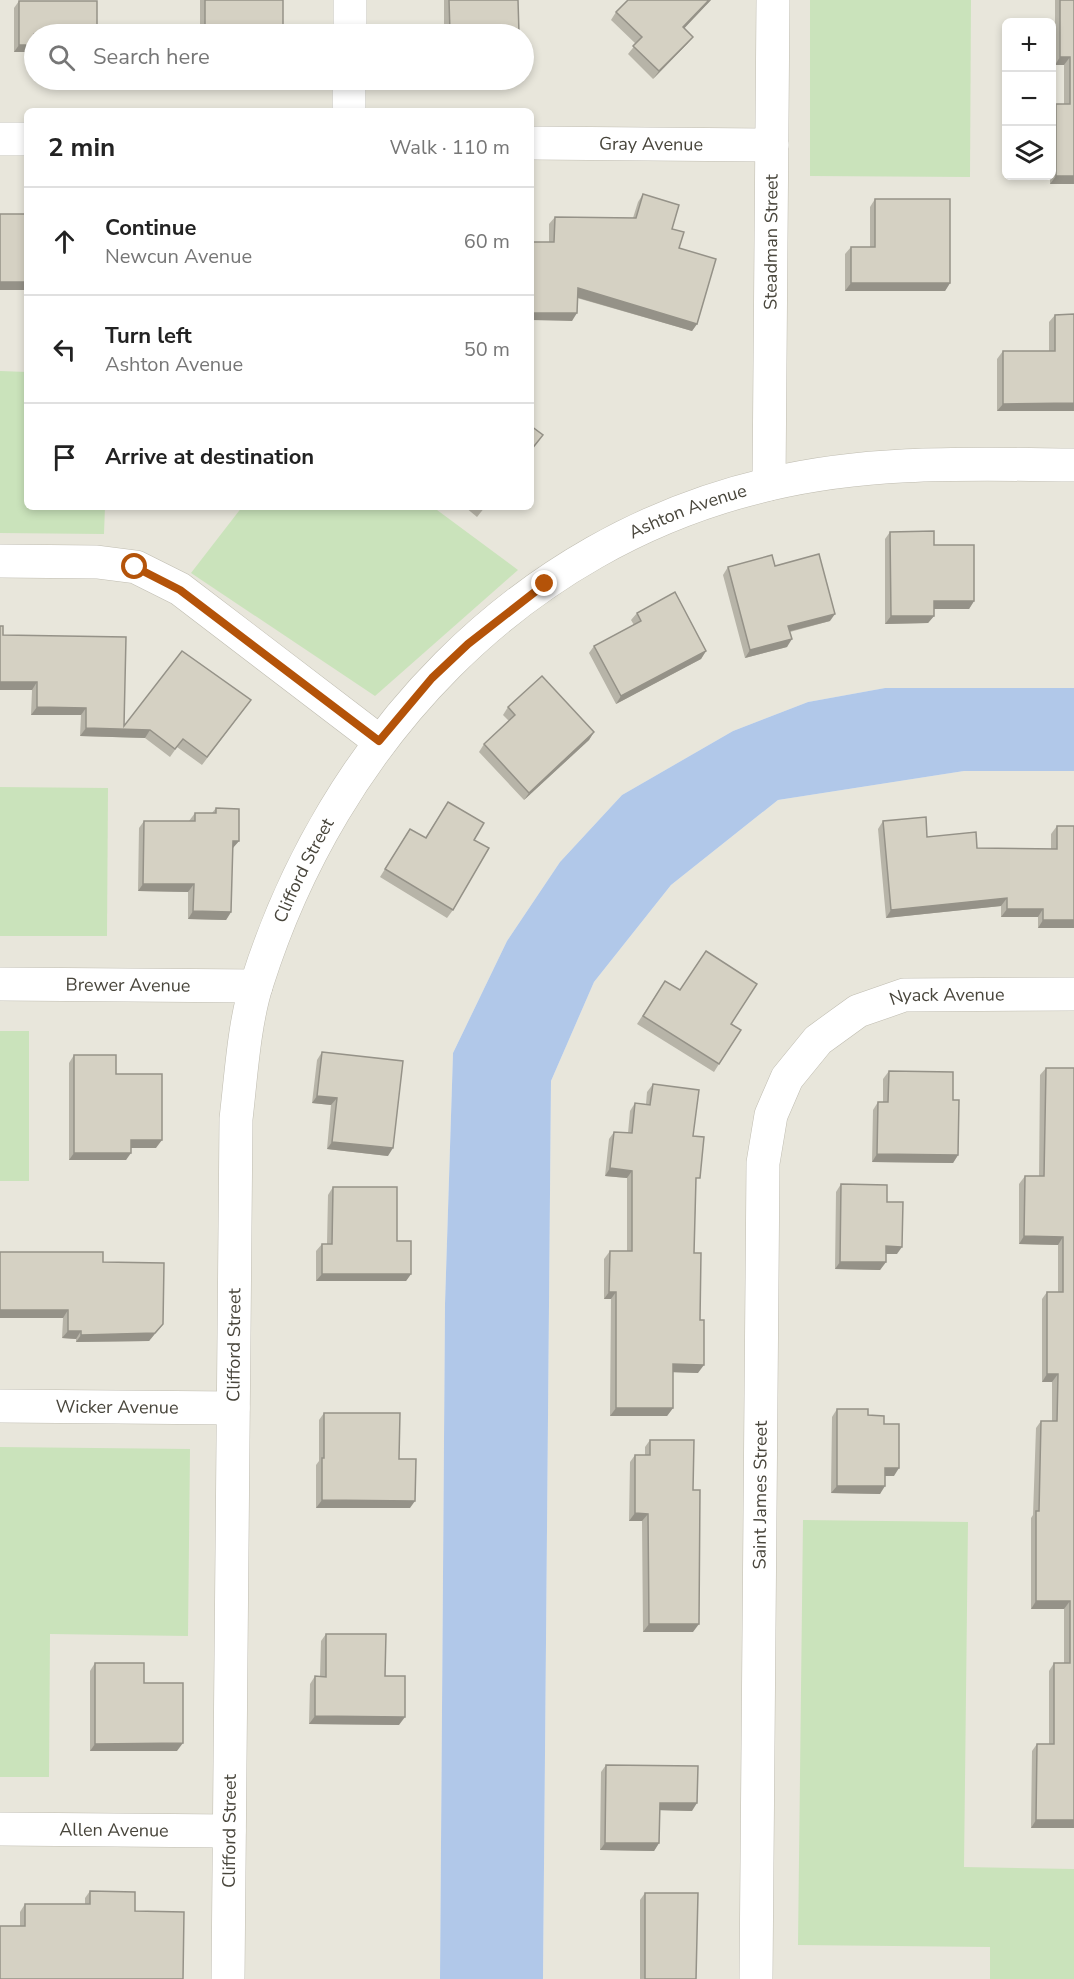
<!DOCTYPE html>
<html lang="en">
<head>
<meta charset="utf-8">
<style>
  body { margin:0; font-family:"Nunito Sans",sans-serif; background:#f6f6f6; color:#222 }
  .controls { position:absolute; right:18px; top:18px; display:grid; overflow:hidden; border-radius:9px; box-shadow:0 3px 9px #0003 }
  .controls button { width:54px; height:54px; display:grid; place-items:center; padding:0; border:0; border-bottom:2px solid #e0e0e0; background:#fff; color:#222; font:30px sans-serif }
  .stop { position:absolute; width:18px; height:18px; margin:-14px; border:4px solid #b45309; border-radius:50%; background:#fff }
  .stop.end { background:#b45309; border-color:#fff; box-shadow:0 2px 6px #0008 }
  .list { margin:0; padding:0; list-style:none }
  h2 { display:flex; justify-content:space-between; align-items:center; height:78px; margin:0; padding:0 24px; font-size:26px }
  h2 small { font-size:20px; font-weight:400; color:#767676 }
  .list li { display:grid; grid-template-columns:39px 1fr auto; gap:18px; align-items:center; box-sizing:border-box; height:108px; padding:0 24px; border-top:2px solid #e0e0e0 }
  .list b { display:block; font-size:22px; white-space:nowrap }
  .list p { margin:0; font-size:20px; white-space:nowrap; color:#767676 }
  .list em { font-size:20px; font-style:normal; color:#767676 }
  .icon { flex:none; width:33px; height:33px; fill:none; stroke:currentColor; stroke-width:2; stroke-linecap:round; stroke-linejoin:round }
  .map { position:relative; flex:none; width:1074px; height:1979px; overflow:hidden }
  .search { position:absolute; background:#fff; box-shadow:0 3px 9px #0003; left:24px; top:24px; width:510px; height:66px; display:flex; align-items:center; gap:15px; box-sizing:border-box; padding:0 21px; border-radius:33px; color:#767676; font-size:22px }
  .panel { position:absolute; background:#fff; box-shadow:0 3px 9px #0003; left:24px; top:108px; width:510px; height:402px; border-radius:9px }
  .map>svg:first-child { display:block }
  .residential { fill:#e8e6db; fill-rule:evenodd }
  .green { fill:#cae3bb }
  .water { fill:#b1c8e9 }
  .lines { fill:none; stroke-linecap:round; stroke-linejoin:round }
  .street-casing { stroke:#bfbcb0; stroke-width:34 }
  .street { stroke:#fff; stroke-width:33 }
  .wall { fill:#b7b4a8 }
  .shaded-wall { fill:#959288 }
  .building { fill:#d5d1c3; stroke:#959288; stroke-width:1.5 }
  .route { stroke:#b45309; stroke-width:8 }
  .labels { text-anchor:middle; stroke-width:5; stroke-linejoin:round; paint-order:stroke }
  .street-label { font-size:18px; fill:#48453b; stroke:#fff }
</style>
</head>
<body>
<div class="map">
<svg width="1074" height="1979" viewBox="0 0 1074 1979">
  <rect width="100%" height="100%" fill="#f4f3ed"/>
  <g class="residential">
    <path d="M0 0H1074V688H885L808 702 733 731 622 795 560 862 507 941 453 1053 445 1304 440 1979H0ZM1006 22H1052V176H1006ZM34 34H524V80H34ZM27 111H531V507H27Z"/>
    <path d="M964 771H1074V1979H543L551 1081 594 982 671 885 778 800Z"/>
  </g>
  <g class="green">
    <path d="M810 0H971L970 177 810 176Z"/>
    <path d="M0 371 27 372V507H105L104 534 0 533Z"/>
    <path d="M242 507H433L518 570 375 696 191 573Z"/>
    <path d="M0 787 108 788 107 936H0Z"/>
    <rect x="0" y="1031" width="29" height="150"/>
    <path d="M0 1447 190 1449 188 1636 50 1634 49 1777H0Z"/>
    <path d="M803 1520 968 1522 964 1867 1074 1869V1979H990V1947L798 1945Z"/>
  </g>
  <path class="water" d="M885 688H1074V771H964L778 800 671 885 594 982 551 1081 543 1979H440L445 1304 453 1053 507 941 560 862 622 795 733 731 808 702Z"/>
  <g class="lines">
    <g class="street-casing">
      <g id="street">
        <path d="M350 34V0"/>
        <path d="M349 111V80"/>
        <path d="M0 139H27"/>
        <path id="s1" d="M531 143 772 145"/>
        <path id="s2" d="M769 484 773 0"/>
        <path d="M0 561 97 562 136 567 180 589 379 741"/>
        <path id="s3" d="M0 984 256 986"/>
        <path id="s4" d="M0 1406 233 1408"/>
        <path id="s5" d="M0 1829 229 1831"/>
        <path id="s6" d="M228 1979 236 1119C241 1077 244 1023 257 983 333 742 518 542 770 484 871 460 971 464 1074 465"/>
        <path id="s7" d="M756 1979 763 1163 771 1115 787 1078 818 1040 858 1011 904 995 1074 994"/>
      </g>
    </g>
    <use href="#street" class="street"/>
  </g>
  <g class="wall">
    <rect x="200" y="0" width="83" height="34"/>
    <path d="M444 0H500L519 34H428L430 33 444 32Z"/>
    <path d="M628 0H711L684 28 693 37 687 44 653 79 628 54 636 44 611 20 616 12Z"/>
    <path d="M1055 0H1074V184H1050V176H1052V110L1056 104H1064V65H1055Z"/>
    <path d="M19 1 34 34V52H14V8Z"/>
    <path d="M643 194 672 229 679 248 697 324 692 331 577 298 572 321 549 242V224L555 217 633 218 638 202Z"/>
    <path d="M875 199 950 283 945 291H845V254L851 247H870V207Z"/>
    <path d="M1055 315 1074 411H997V359L1003 351H1049V322Z"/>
    <path d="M465 507H485L477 517Z"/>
    <path d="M890 532 934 545 974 601 969 609H934V616L928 623 885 624V539Z"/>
    <path d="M775 566 830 621 790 632 787 647 745 658 723 575 728 567Z"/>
    <path d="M637 613 706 651 701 659 616 704 589 653 594 646 634 625 631 620Z"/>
    <path d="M3 635 124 726 251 700 202 765 177 747 170 757 145 738 80 736 81 715H31L32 690H0Z"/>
    <path d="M508 707 594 732 589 740 524 800 479 752 484 744 509 721 503 715Z"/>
    <path d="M448 802 474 840 453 910 447 918 380 877 410 829 425 838Z"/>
    <path d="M216 808 239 841 232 848 231 912 226 920 188 919V892L138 891 139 828 144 821H189L195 813H212Z"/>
    <path d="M883 821 927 837 977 848 1051 849V834L1057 826H1074V928H1038V917H1001V906L886 918 878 829Z"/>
    <path d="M665 981 731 1024 719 1064 714 1072 637 1024Z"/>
    <path d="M322 1052 388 1156 327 1149 331 1105 312 1103 317 1060Z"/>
    <path d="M74 1055 116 1074 156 1148H131L126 1160H69V1063Z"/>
    <path d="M1046 1068H1074V1828H1031L1032 1751 1037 1744H1049V1671L1054 1663H1064V1609H1031V1518L1033 1515 1036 1428 1041 1421H1052V1382H1042V1299L1047 1292H1058V1245L1019 1244V1184L1025 1176H1039L1040 1075Z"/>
    <path d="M889 1071 953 1100 958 1155 953 1163 872 1162 873 1110 878 1102H883V1079Z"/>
    <path d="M653 1084 693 1136 696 1184 694 1253 698 1373 673 1372V1408L667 1416H610L611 1299H604V1259L610 1251H627V1178L605 1176 609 1139 614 1132 628 1133 630 1111 635 1103 646 1104 647 1092Z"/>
    <path d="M841 1184 887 1202 897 1254H886V1262L880 1270 835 1269 836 1192Z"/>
    <path d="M333 1187 397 1241 411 1274 406 1281H316V1251L322 1244H327L328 1195Z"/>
    <path d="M103 1262 163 1324 149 1341 76 1342V1339L62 1338 63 1318H0Z"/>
    <path d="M837 1409 868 1415 884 1424 894 1476H885L880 1494 831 1493 832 1417Z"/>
    <path d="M324 1413 399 1459 410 1508H316V1465L319 1461V1420Z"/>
    <path d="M650 1440 693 1632H643L642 1521H629L630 1462 635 1455H645V1447Z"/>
    <path d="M326 1634 385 1676 399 1725 309 1724 310 1684 315 1676H320L321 1641Z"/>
    <path d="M95 1663 144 1683 177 1751H90V1671Z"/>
    <path d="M606 1765 692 1811 659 1810V1843L654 1851 600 1850 601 1772Z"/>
    <path d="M90 1891 135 1911 183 1979 20 1926V1912L25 1904H85V1898Z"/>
    <path d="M645 1893 696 1979H640V1900Z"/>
  </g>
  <g class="shaded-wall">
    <path d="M709 0H711L678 35 683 27Z"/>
    <path d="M693 37 687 44 653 79 659 71Z"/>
    <path d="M19 45H34V52H14Z"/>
    <path d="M1060 57H1070L1064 65H1055Z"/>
    <path d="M1056 176H1074V184H1050Z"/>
    <rect x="0" y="282" width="27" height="8"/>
    <path d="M851 283H950L945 291H845Z"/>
    <path d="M578 288 697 324 692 331 572 296Z"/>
    <path d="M531 313H577L572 321 531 320Z"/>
    <path d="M1074 403V411H997L1003 404Z"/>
    <path d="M934 601H974L969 609H928Z"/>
    <path d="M835 614 830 621 783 633 788 626Z"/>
    <path d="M891 616H934L928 623 885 624Z"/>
    <path d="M792 639 787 647 745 658 750 650Z"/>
    <path d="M706 651 701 659 616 704 621 696Z"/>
    <path d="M0 682H37L32 690H0Z"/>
    <path d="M37 707 86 708 81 715H31Z"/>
    <path d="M86 728 150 730 145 738 80 736Z"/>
    <path d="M594 732 589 740 524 800 529 793Z"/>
    <path d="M233 841H239L233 848H227Z"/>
    <path d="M143 884H194L188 892 138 891Z"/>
    <path d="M1007 898 1001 906 886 918 891 910Z"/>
    <path d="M1007 909H1043L1038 917H1001Z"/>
    <path d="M193 911 231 912 226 920 188 919Z"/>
    <path d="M1043 920H1074V928H1038Z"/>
    <path d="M317 1096 337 1098 331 1105 312 1103Z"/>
    <path d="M131 1140H162L156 1148H126Z"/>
    <path d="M332 1142 393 1148 388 1156 327 1149Z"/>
    <path d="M74 1153H131L126 1160H69Z"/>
    <path d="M877 1154 958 1155 953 1163 872 1162Z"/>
    <path d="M610 1168 632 1171 627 1178 605 1176Z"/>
    <path d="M1024 1236 1063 1237 1058 1245 1019 1244Z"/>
    <path d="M886 1246 902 1247 897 1254H880Z"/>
    <path d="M840 1262H886L880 1270 835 1269Z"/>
    <path d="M322 1274H411L406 1281H316Z"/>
    <path d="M609 1292H616L611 1299H604Z"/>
    <path d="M0 1310H68L63 1318H0Z"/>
    <path d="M163 1324 149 1341 76 1342 81 1335Z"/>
    <path d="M68 1331H81L76 1339 62 1338Z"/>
    <path d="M673 1364 704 1365 698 1373 667 1372Z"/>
    <path d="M1047 1374H1058L1052 1382H1042Z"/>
    <path d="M616 1408H673L667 1416H610Z"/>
    <path d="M885 1468H899L894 1476H880Z"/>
    <path d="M837 1486H885L880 1494 831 1493Z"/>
    <path d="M322 1500 415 1501 410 1508H316Z"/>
    <path d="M635 1513 648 1514 642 1521H629Z"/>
    <path d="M1036 1601H1070L1064 1609H1031Z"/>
    <path d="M649 1624H699L693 1632H643Z"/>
    <path d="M315 1716 405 1717 399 1725 309 1724Z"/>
    <path d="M183 1743 177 1751H90L95 1744Z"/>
    <path d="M660 1803H697L692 1811 654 1810Z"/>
    <path d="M1036 1820H1074V1828H1031Z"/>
    <path d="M605 1843H659L654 1851 600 1850Z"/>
  </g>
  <g class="building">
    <rect x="205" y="0" width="78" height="34"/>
    <path d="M449 0H518L519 34H430V33L450 32Z"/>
    <path d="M628 0H709L683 27 693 37 659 71 633 46 642 37 616 12Z"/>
    <path d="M1060 0H1074V176H1056V104H1070V57H1060Z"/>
    <path d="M19 1H97V34H34V45H19Z"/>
    <path d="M643 194 679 205 672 229 684 232 679 248 716 259 697 324 578 288 577 313H531V242H554L555 217 636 218Z"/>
    <path d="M875 199H950V283H851V247H875Z"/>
    <rect x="0" y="214" width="27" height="68"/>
    <path d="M1074 314V403L1003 404V351H1055V315Z"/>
    <path d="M531 426 543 435 531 450Z"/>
    <path d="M934 531V545H974V601H934V616H891L890 532Z"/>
    <path d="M819 554 835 614 788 626 792 639 750 650 728 567 772 555 775 566Z"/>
    <path d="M675 592 706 651 621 696 594 646 641 621 637 613Z"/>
    <path d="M0 626H3V635L126 637 124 726 182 651 251 700 207 757 183 739 175 749 150 730 86 728V708L37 707V682H0Z"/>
    <path d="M542 676 594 732 529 793 484 744 515 715 508 707Z"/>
    <path d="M448 802 484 823 474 840 489 848 453 910 385 869 410 829 426 838Z"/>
    <path d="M216 808 239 809V841H233L231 912 193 911 194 884H143L144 821H195V813H216Z"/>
    <path d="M926 817 927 837 976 832 977 848 1057 849V826H1074V920H1043V909H1007V898L891 910 883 821Z"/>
    <path d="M706 951 757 984 731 1024 741 1030 719 1064 643 1016 665 981 680 990Z"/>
    <path d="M322 1052 403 1061 393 1148 332 1142 337 1098 317 1096Z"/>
    <path d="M74 1055H116V1074H162V1140H131V1153H74Z"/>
    <path d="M1046 1068H1074V1820H1036L1037 1744H1054V1663H1070V1601H1036V1511H1039L1041 1421H1057L1058 1374H1047V1292H1063V1237L1024 1236 1025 1176H1044Z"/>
    <path d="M889 1071 953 1072V1100H959L958 1155 877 1154 878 1102H888Z"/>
    <path d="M653 1084 699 1090 693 1136 704 1137 700 1178H696L694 1253H701L700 1320H704V1365L673 1364V1408H616V1292H609L610 1251H632V1171L610 1168 614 1132 632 1133 635 1103 650 1105Z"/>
    <path d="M841 1184 887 1185V1202H903L902 1247 886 1246V1262H840Z"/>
    <path d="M333 1187H397V1241H411V1274H322V1244H332Z"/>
    <path d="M0 1252H103V1262L164 1263 163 1324 155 1333 81 1335V1331H68V1310H0Z"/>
    <path d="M837 1409H868V1415L884 1416V1424H899V1468H885V1486H837Z"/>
    <path d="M324 1413H400L399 1459H416L415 1501 322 1500V1458H324Z"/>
    <path d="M650 1440H694L693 1490H700L699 1624H649L648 1514 635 1513V1455H650Z"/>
    <path d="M326 1634H386L385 1676H405V1717L315 1716V1676L326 1677Z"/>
    <path d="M95 1663H144V1683H183V1743L95 1744Z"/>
    <path d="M606 1765 698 1766 697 1803H660L659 1843H605Z"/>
    <path d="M90 1891 135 1892V1911L184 1912 183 1979H0V1926H25V1904H90Z"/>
    <path d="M645 1893H698L696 1979H645Z"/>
  </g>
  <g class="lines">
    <path class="route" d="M135 567 180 590 379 741 432 678 468 644 545 584"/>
  </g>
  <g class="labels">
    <g class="street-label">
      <text dy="6" stroke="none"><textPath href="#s1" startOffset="120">Gray Avenue</textPath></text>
      <text dy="6" stroke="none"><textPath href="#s2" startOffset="242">Steadman Street</textPath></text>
      <text dy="6" stroke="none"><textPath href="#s6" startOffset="1660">Ashton Avenue</textPath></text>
      <text dy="6" stroke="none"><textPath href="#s6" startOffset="1120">Clifford Street</textPath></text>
      <text dy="6" stroke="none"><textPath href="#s3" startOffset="128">Brewer Avenue</textPath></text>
      <text dy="6" stroke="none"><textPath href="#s7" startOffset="1095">Nyack Avenue</textPath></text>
      <text dy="6" stroke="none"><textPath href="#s6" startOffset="634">Clifford Street</textPath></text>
      <text dy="6" stroke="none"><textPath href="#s4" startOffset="117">Wicker Avenue</textPath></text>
      <text dy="6" stroke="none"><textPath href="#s7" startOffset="484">Saint James Street</textPath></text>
      <text dy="6" stroke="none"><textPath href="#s5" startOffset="114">Allen Avenue</textPath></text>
      <text dy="6" stroke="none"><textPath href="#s6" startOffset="148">Clifford Street</textPath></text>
    </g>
  </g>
</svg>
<div class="controls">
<button>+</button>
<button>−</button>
<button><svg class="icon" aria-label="layers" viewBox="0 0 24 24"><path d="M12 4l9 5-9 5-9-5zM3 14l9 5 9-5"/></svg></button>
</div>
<div class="stop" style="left:135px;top:567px"></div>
<div class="stop end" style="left:545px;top:584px"></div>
<div class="search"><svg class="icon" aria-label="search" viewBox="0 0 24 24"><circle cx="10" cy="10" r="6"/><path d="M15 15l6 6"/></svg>Search here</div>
<section class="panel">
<h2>2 min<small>Walk · 110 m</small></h2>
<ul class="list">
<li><svg class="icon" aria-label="ahead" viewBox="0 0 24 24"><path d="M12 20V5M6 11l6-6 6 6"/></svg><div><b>Continue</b><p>Newcun Avenue</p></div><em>60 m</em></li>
<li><svg class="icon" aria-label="left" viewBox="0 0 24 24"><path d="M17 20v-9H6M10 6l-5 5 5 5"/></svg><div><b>Turn left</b><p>Ashton Avenue</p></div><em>50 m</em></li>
<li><svg class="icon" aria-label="arrive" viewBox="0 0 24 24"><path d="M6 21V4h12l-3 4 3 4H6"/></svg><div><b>Arrive at destination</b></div></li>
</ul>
</section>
</div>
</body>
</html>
